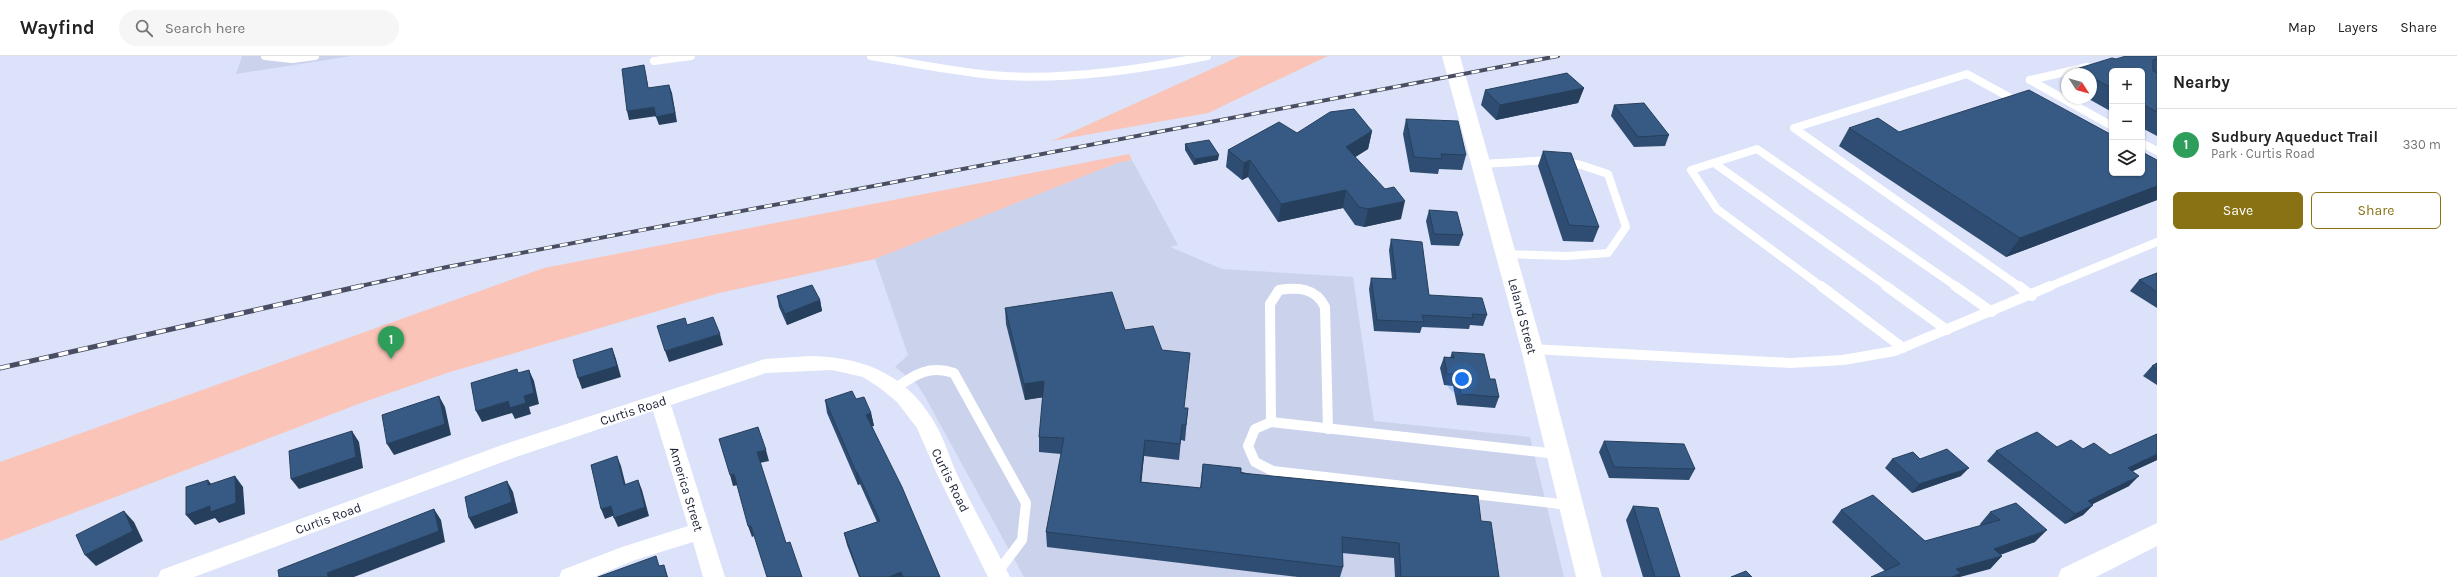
<!DOCTYPE html>
<html lang="en">
<head>
<meta charset="utf-8">
<style>
  body { margin:0; font-family:Karla,sans-serif; background:#f6f6f6; color:#222 }
  .controls { position:absolute; right:12px; top:12px; display:grid; overflow:hidden; border-radius:6px; box-shadow:0 1px 3px #0004 }
  .controls button { width:36px; height:36px; display:grid; place-items:center; padding:0; border:0; border-bottom:1px solid #e0e0e0; background:#fff; color:#222; font:20px sans-serif }
  .compass { position:absolute; left:2061px; top:12px; width:36px; height:36px; border-radius:50%; background:#fff; box-shadow:0 1px 3px #0004; rotate:126deg }
  .you { position:absolute; left:1462px; top:323px; width:14px; height:14px; margin:-10px; border:3px solid #fff; border-radius:50%; background:#1a73e8; box-shadow:0 0 0 6px #1a73e833 }
  .badge { display:grid; place-items:center; width:26px; height:26px; border-radius:50%; background:#897214; color:#fff; font-size:13px; font-weight:700 }
  .pin { position:absolute; translate:-50% -33px; filter:drop-shadow(0 1px 2px #0008) }
  .pin::after { content:''; position:absolute; top:21px; width:14px; height:12px; background:inherit; clip-path:polygon(0 0,100% 0,50% 100%) }
  .list { margin:0; padding:0; list-style:none }
  h2 { display:flex; justify-content:space-between; align-items:center; height:52px; margin:0; padding:0 16px; font-size:17px }
  h2 small { font-size:13px; font-weight:400; color:#767676 }
  .list li { display:grid; grid-template-columns:26px 1fr auto; gap:12px; align-items:center; box-sizing:border-box; height:72px; padding:0 16px; border-top:1px solid #e0e0e0 }
  .list b { display:block; font-size:15px; white-space:nowrap }
  .list p { margin:0; font-size:13px; white-space:nowrap; color:#767676 }
  .list em { font-size:13px; font-style:normal; color:#767676 }
  .actions { display:flex; gap:8px; padding:12px 16px }
  .actions a { flex:1; padding:9px 0; border:1px solid #897214; border-radius:6px; text-align:center; font-size:14px; color:#897214 }
  .actions .main { background:#897214; color:#fff }
  .icon { flex:none; width:22px; height:22px; fill:none; stroke:currentColor; stroke-width:2; stroke-linecap:round; stroke-linejoin:round }
  .map { position:relative; flex:none; width:2157px; height:521px; overflow:hidden }
  header { display:flex; align-items:center; gap:24px; box-sizing:border-box; height:56px; padding:0 20px; background:#fff; border-bottom:1px solid #e0e0e0 }
  header strong { font-size:19px }
  nav { display:flex; gap:22px; margin-inline-start:auto; font-size:14px }
  .search { width:280px; height:36px; background:#f6f6f6; display:flex; align-items:center; gap:10px; box-sizing:border-box; padding:0 14px; border-radius:22px; color:#767676; font-size:15px }
  main { display:flex }
  aside { flex:1; background:#fff }
  .map>svg:first-child { display:block }
  .built { fill:#cbd2eb }
  .green { fill:#fac5b8 }
  .lines { fill:none; stroke-linecap:round; stroke-linejoin:round }
  .lane-far1 { stroke:#fff; stroke-width:8 }
  .lane { stroke:#fff; stroke-width:10 }
  .street { fill:#fff; fill-rule:evenodd }
  .secondary { fill:#fff; fill-rule:evenodd }
  .rail-far1-casing { stroke:#494e63; stroke-width:4 }
  .rail-casing { stroke:#494e63; stroke-width:5 }
  .rail-far1 { stroke:#fff; stroke-width:2.5; stroke-dasharray:8; stroke-linecap:butt }
  .rail { stroke:#fff; stroke-width:3.5; stroke-dasharray:10; stroke-linecap:butt }
  .wall { fill:#2f4d72 }
  .shaded-wall { fill:#263f5c }
  .building { fill:#375a84; stroke:#263f5c }
  .labels { text-anchor:middle; stroke-width:4; stroke-linejoin:round; paint-order:stroke }
  .street-label { font-size:13px; fill:#1b1f34; stroke:#fff }
</style>
</head>
<body>
<header>
<strong>Wayfind</strong>
<div class="search"><svg class="icon" aria-label="search" viewBox="0 0 24 24"><circle cx="10" cy="10" r="6"/><path d="M15 15l6 6"/></svg>Search here</div>
<nav><a>Map</a><a>Layers</a><a>Share</a></nav>
</header>
<main>
<div class="map">
<svg width="2157" height="521" viewBox="0 0 2157 521">
  <rect width="100%" height="100%" fill="#dbe2f9"/>
  <g class="built">
    <path d="M242 0H351L236 18Z"/>
    <path d="M1132 104 1178 189 1170 191 1222 213 1353 221 1374 365 1530 381 1564 521H1024L924 339 916 327 895 311 908 299 875 203 1117 107Z"/>
  </g>
  <g class="green">
    <path d="M1240 0H1328L1208 57 1052 85Z"/>
    <path d="M1129 98 1132 104 1117 107 875 203 719 237 450 316 361 347 0 485V406L544 212Z"/>
  </g>
  <g class="lines">
    <g class="lane-far1">
      <path d="M265 0 292 3 315 0"/>
      <path d="M871 0C911 7 951 15 992 19 1061 25 1139 14 1207 0"/>
      <path d="M654 5 691 0"/>
      <path d="M2030 24 2087 11"/>
      <path d="M2030 24 2112 70"/>
      <path d="M2018 46 1967 18 1794 72 2020 231"/>
      <path d="M2142 87 2157 95"/>
      <path d="M1714 107 1888 231"/>
      <path d="M1481 108 1552 104 1581 109 1608 118 1626 171 1608 197 1566 200 1505 198"/>
      <path d="M1822 231 1717 153 1691 114 1757 93 1957 231"/>
      <path d="M2048 231 2157 186"/>
    </g>
    <g class="lane">
      <path d="M1821 230 1903 292"/>
      <path d="M1886 230 1947 274"/>
      <path d="M1955 230 1992 256"/>
      <path d="M2019 230 2032 240"/>
      <path d="M1532 293 1790 307 1843 304 1895 295 2050 230"/>
      <path d="M896 332C915 318 930 309 954 317L1026 447 1022 484 997 517"/>
      <path d="M1271 366 1270 248 1279 234C1298 231 1316 232 1325 251L1328 373"/>
      <path d="M1557 398 1271 366 1255 373 1248 390 1255 406 1273 415 1569 449"/>
    </g>
    <path class="street" d="M811 300C867 301 911 321 938 373 946 388 950 403 957 418 973 453 993 486 1010 521H988L937 418 917 372 897 346 880 332 863 321 832 314 766 317 671 349 725 521H703L693 486 635 504 594 521H559L562 514 622 491 688 470 653 355 516 401 194 521H158L161 514 502 389 765 303Z"/>
    <g class="secondary">
      <path d="M1442 0H1460L1543 293 1602 521H1576L1521 293Z"/>
      <path d="M2157 467V490L2096 521H2058L2061 513Z"/>
    </g>
    <g class="rail-far1-casing">
      <path id="rail-far1" d="M356 231 447 211 1558 0"/>
    </g>
    <g class="rail-casing">
      <path id="rail" d="M0 312 361 230"/>
    </g>
    <use href="#rail-far1" class="rail-far1"/>
    <use href="#rail" class="rail"/>
  </g>
  <g class="wall">
    <path d="M2157 0V80L2142 72V15H2112V56L2087 42H2091V18H2073L2076 13 2116 3Z"/>
    <path d="M2067 26V31L2065 30Z"/>
    <path d="M1584 32 1578 47 1496 64 1481 49 1485 34Z"/>
    <path d="M1614 49 1669 79 1665 90 1634 91 1611 60Z"/>
    <path d="M1406 63 1466 99 1462 114 1439 113 1438 118 1410 116 1403 78Z"/>
    <path d="M1849 72 1899 76 2157 104V144L2006 201 1839 90Z"/>
    <path d="M1372 75 1368 93 1355 101 1401 163 1364 171 1355 169 1343 152 1278 166 1248 121 1242 124 1226 111 1228 94Z"/>
    <path d="M1185 88 1218 104 1194 109 1185 94Z"/>
    <path d="M1543 95 1599 171 1593 186 1563 185 1538 110Z"/>
    <path d="M1429 154 1463 179 1459 190 1431 189 1426 165Z"/>
    <path d="M1391 183 1429 239 1487 259 1483 270 1470 269 1469 273 1422 271 1420 277 1374 275 1369 233 1371 222 1392 223 1389 194Z"/>
    <path d="M2157 217V252L2130 235 2139 224Z"/>
    <path d="M777 240 820 244 822 255 787 269 779 251Z"/>
    <path d="M1005 252 1125 274 1162 294 1184 352H1188L1185 385 1181 384 1179 404 1144 400 1141 426 1200 432 1203 408 1481 465 1499 521H1395L1394 502 1342 497 1343 511 1340 521H1298L1047 491 1046 476 1061 398 1039 396V381L1043 341 1025 344 1006 268Z"/>
    <path d="M1452 296 1490 323 1499 341 1495 352 1457 349 1453 330 1444 329 1440 312 1444 301 1450 302Z"/>
    <path d="M2157 307V329L2143 320 2152 310Z"/>
    <path d="M856 343 871 357 874 370H872L940 521H859L847 489 844 477 877 466 860 428 858 429 827 357 825 344Z"/>
    <path d="M1604 385 1695 413 1689 424 1609 422 1599 396Z"/>
    <path d="M2057 391 2083 393 2110 399 2157 404 2133 415 2129 430 2092 448 2093 449 2083 459 2065 468 1987 405 1996 395Z"/>
    <path d="M1892 403 1961 420 1912 437 1885 412Z"/>
    <path d="M1633 450 1680 521H1643L1626 464Z"/>
    <path d="M1841 454 1925 485 1981 470 1980 468 1990 456 2035 486 2000 499 2002 500 1990 513 1885 515 1832 466Z"/>
  </g>
  <g class="shaded-wall">
    <path d="M644 9 646 18 650 41 648 32Z"/>
    <path d="M669 29 672 37 677 66 659 69 656 61Z"/>
    <path d="M1584 32 1578 47 1496 64 1500 49Z"/>
    <path d="M654 51 657 60 629 64 627 55Z"/>
    <path d="M1372 75 1368 93 1343 109 1346 91Z"/>
    <path d="M1219 99 1218 104 1194 109 1195 103Z"/>
    <path d="M1250 104 1248 121 1242 124 1244 107Z"/>
    <path d="M2157 130V144L2006 201 2020 182Z"/>
    <path d="M1346 134 1343 152 1278 166 1281 148Z"/>
    <path d="M1405 145 1401 163 1364 171 1368 153Z"/>
    <path d="M820 244 822 255 787 269 785 258Z"/>
    <path d="M720 278 723 289 669 306 665 295Z"/>
    <path d="M612 292 616 303 621 321 582 333 578 322Z"/>
    <path d="M529 314 534 325 539 348 529 351 531 358 515 363 512 357 482 366 476 355 524 340Z"/>
    <path d="M1044 325 1045 341 1025 344 1024 328Z"/>
    <path d="M439 340 445 351 451 379 394 399 387 388Z"/>
    <path d="M871 357 874 370 869 371 866 359Z"/>
    <path d="M352 375 359 386 363 412 299 433 291 423Z"/>
    <path d="M1145 384 1144 400 1140 441V426Z"/>
    <path d="M766 394 769 405 760 407 757 396Z"/>
    <path d="M2157 398V404L2118 422 2128 412Z"/>
    <path d="M617 400 621 410 628 438 624 429Z"/>
    <path d="M1969 412 1961 420 1912 437 1919 428Z"/>
    <path d="M856 416H857L860 428 858 429Z"/>
    <path d="M734 418 738 429 733 430 730 419Z"/>
    <path d="M235 420 243 431 245 458 219 467 215 462 195 469 186 459Z"/>
    <path d="M2139 420 2129 430 2079 455 2088 445Z"/>
    <path d="M208 424 217 435 208 429Z"/>
    <path d="M638 424 642 434 649 460 618 471 614 462Z"/>
    <path d="M507 425 513 436 518 457 475 473 469 462Z"/>
    <path d="M2093 449 2083 459 2065 468 2075 458Z"/>
    <path d="M611 450 615 459 605 463 601 453Z"/>
    <path d="M434 453 441 464 445 486 354 521H328L327 517Z"/>
    <path d="M124 455 134 466 143 485 96 510 85 499Z"/>
    <path d="M748 470H751L754 480 752 481Z"/>
    <path d="M2047 474 2035 486 1983 505 1994 493Z"/>
    <path d="M2002 500 1990 513 1960 521H1949L1956 513Z"/>
    <path d="M664 509 668 521H667Z"/>
    <path d="M901 516 902 521H889Z"/>
  </g>
  <g class="building">
    <path d="M2126 0H2157V4L2155 3 2153 4V15L2157 17V56L2142 48V15H2112V32L2091 21V18H2085L2076 13 2112 2 2116 3Z"/>
    <path d="M644 9 648 32 669 29 675 57 656 61 654 51 627 55 622 13Z"/>
    <path d="M1567 17 1584 32 1500 49 1485 34Z"/>
    <path d="M2029 34 2112 79V117H2142V96L2157 104V130L2020 182 1849 72 1878 62 1899 76Z"/>
    <path d="M1644 47 1669 79 1638 81 1614 49Z"/>
    <path d="M1354 53 1372 75 1346 91 1385 133 1394 131 1405 145 1368 153 1359 151 1346 134 1281 148 1250 104 1244 107 1228 94 1279 66 1297 77 1330 56Z"/>
    <path d="M1406 63 1458 65 1466 99 1441 98 1442 103 1414 101Z"/>
    <path d="M1209 84 1219 99 1195 103 1185 88Z"/>
    <path d="M1543 95 1571 97 1599 171 1569 169Z"/>
    <path d="M1429 154 1457 156 1463 179 1434 178Z"/>
    <path d="M1391 183 1422 186 1429 239 1482 242 1487 259 1472 258 1473 262 1422 259 1424 266 1377 264 1371 222 1396 223Z"/>
    <path d="M2157 217V236L2139 224Z"/>
    <path d="M812 229 820 244 785 258 777 240Z"/>
    <path d="M1112 236 1125 274 1153 270 1162 294 1190 297 1184 352H1188L1186 369H1182L1180 388 1145 384 1140 426 1201 432 1203 408 1241 412V417L1478 440 1481 465 1491 466 1499 521H1401L1399 487 1342 481 1343 511 1046 476 1064 382 1039 381 1044 325 1024 328 1005 252Z"/>
    <path d="M713 261 720 278 665 295 657 270 685 262 687 269Z"/>
    <path d="M612 292 617 310 578 322 573 304Z"/>
    <path d="M1452 296 1484 298 1490 323H1495L1499 341 1461 338 1457 318H1447L1444 301 1454 302Z"/>
    <path d="M2157 307V313L2152 310Z"/>
    <path d="M517 313 518 317 529 314 534 337 524 340 526 347 510 352 508 345 476 355 471 327Z"/>
    <path d="M852 335 856 343 864 341 871 357 866 359 902 431 940 521H903L901 516 889 521H860L844 477 880 465 857 416H856L825 344Z"/>
    <path d="M439 340 445 368 387 388 382 359Z"/>
    <path d="M758 371 766 394 757 396 786 487 790 486 802 521H767L751 470H748L734 418 730 419 719 383Z"/>
    <path d="M352 375 356 401 291 423 289 395Z"/>
    <path d="M2037 376 2057 391 2071 384 2083 393 2094 387 2110 399 2157 378V398L2128 412 2139 420 2088 445 2093 449 2075 458 1996 395Z"/>
    <path d="M1604 385 1684 388 1695 413 1614 411Z"/>
    <path d="M1947 393 1969 412 1919 428 1892 403 1913 396 1920 403Z"/>
    <path d="M617 400 624 429 638 424 645 451 614 462 611 450 601 453 591 409Z"/>
    <path d="M235 420 236 447 210 456V450L186 459V431L208 424V429Z"/>
    <path d="M507 425 512 446 469 462 465 441Z"/>
    <path d="M1873 439 1925 485 2000 464 1990 456 2016 447 2047 474 1994 493 2002 500 1956 513 1961 517 1952 521H1871L1900 508 1841 454Z"/>
    <path d="M1633 450 1658 452 1680 521H1655Z"/>
    <path d="M434 453 439 475 327 517 328 521H279L278 514Z"/>
    <path d="M124 455 133 475 85 499 76 479Z"/>
    <path d="M656 500 659 510 664 509 667 521H598Z"/>
    <path d="M1746 515 1752 521H1731Z"/>
  </g>
  <g class="labels">
    <g class="street-label">
      <text transform="translate(1523 260) rotate(75)" y="5">Leland Street</text>
      <text transform="translate(633 354) rotate(-18)" y="5">Curtis Road</text>
      <text transform="translate(951 424) rotate(64)" y="5">Curtis Road</text>
      <text transform="translate(687 433) rotate(73)" y="5">America Street</text>
      <text transform="translate(328 462) rotate(-20)" y="5">Curtis Road</text>
    </g>
  </g>
</svg>
<div class="controls">
<button>+</button>
<button>−</button>
<button><svg class="icon" aria-label="layers" viewBox="0 0 24 24"><path d="M12 4l9 5-9 5-9-5zM3 14l9 5 9-5"/></svg></button>
</div>
<svg class="compass" viewBox="-18 -18 36 36"><path d="M0-13l5 13h-10z" fill="#e53935"/><path d="M0 13l5-13h-10z" fill="#767676"/></svg>
<div class="you"></div>
<div class="pin badge" style="left:391px;top:303px;background:#2e9e5b">1</div>
</div>
<aside>
<h2>Nearby<small></small></h2>
<ul class="list">
<li><span class="badge" style="background:#2e9e5b">1</span><div><b>Sudbury Aqueduct Trail</b><p>Park · Curtis Road</p></div><em>330 m</em></li>
</ul>
<div class="actions"><a class="main">Save</a><a>Share</a></div>
</aside>
</main>
</body>
</html>
